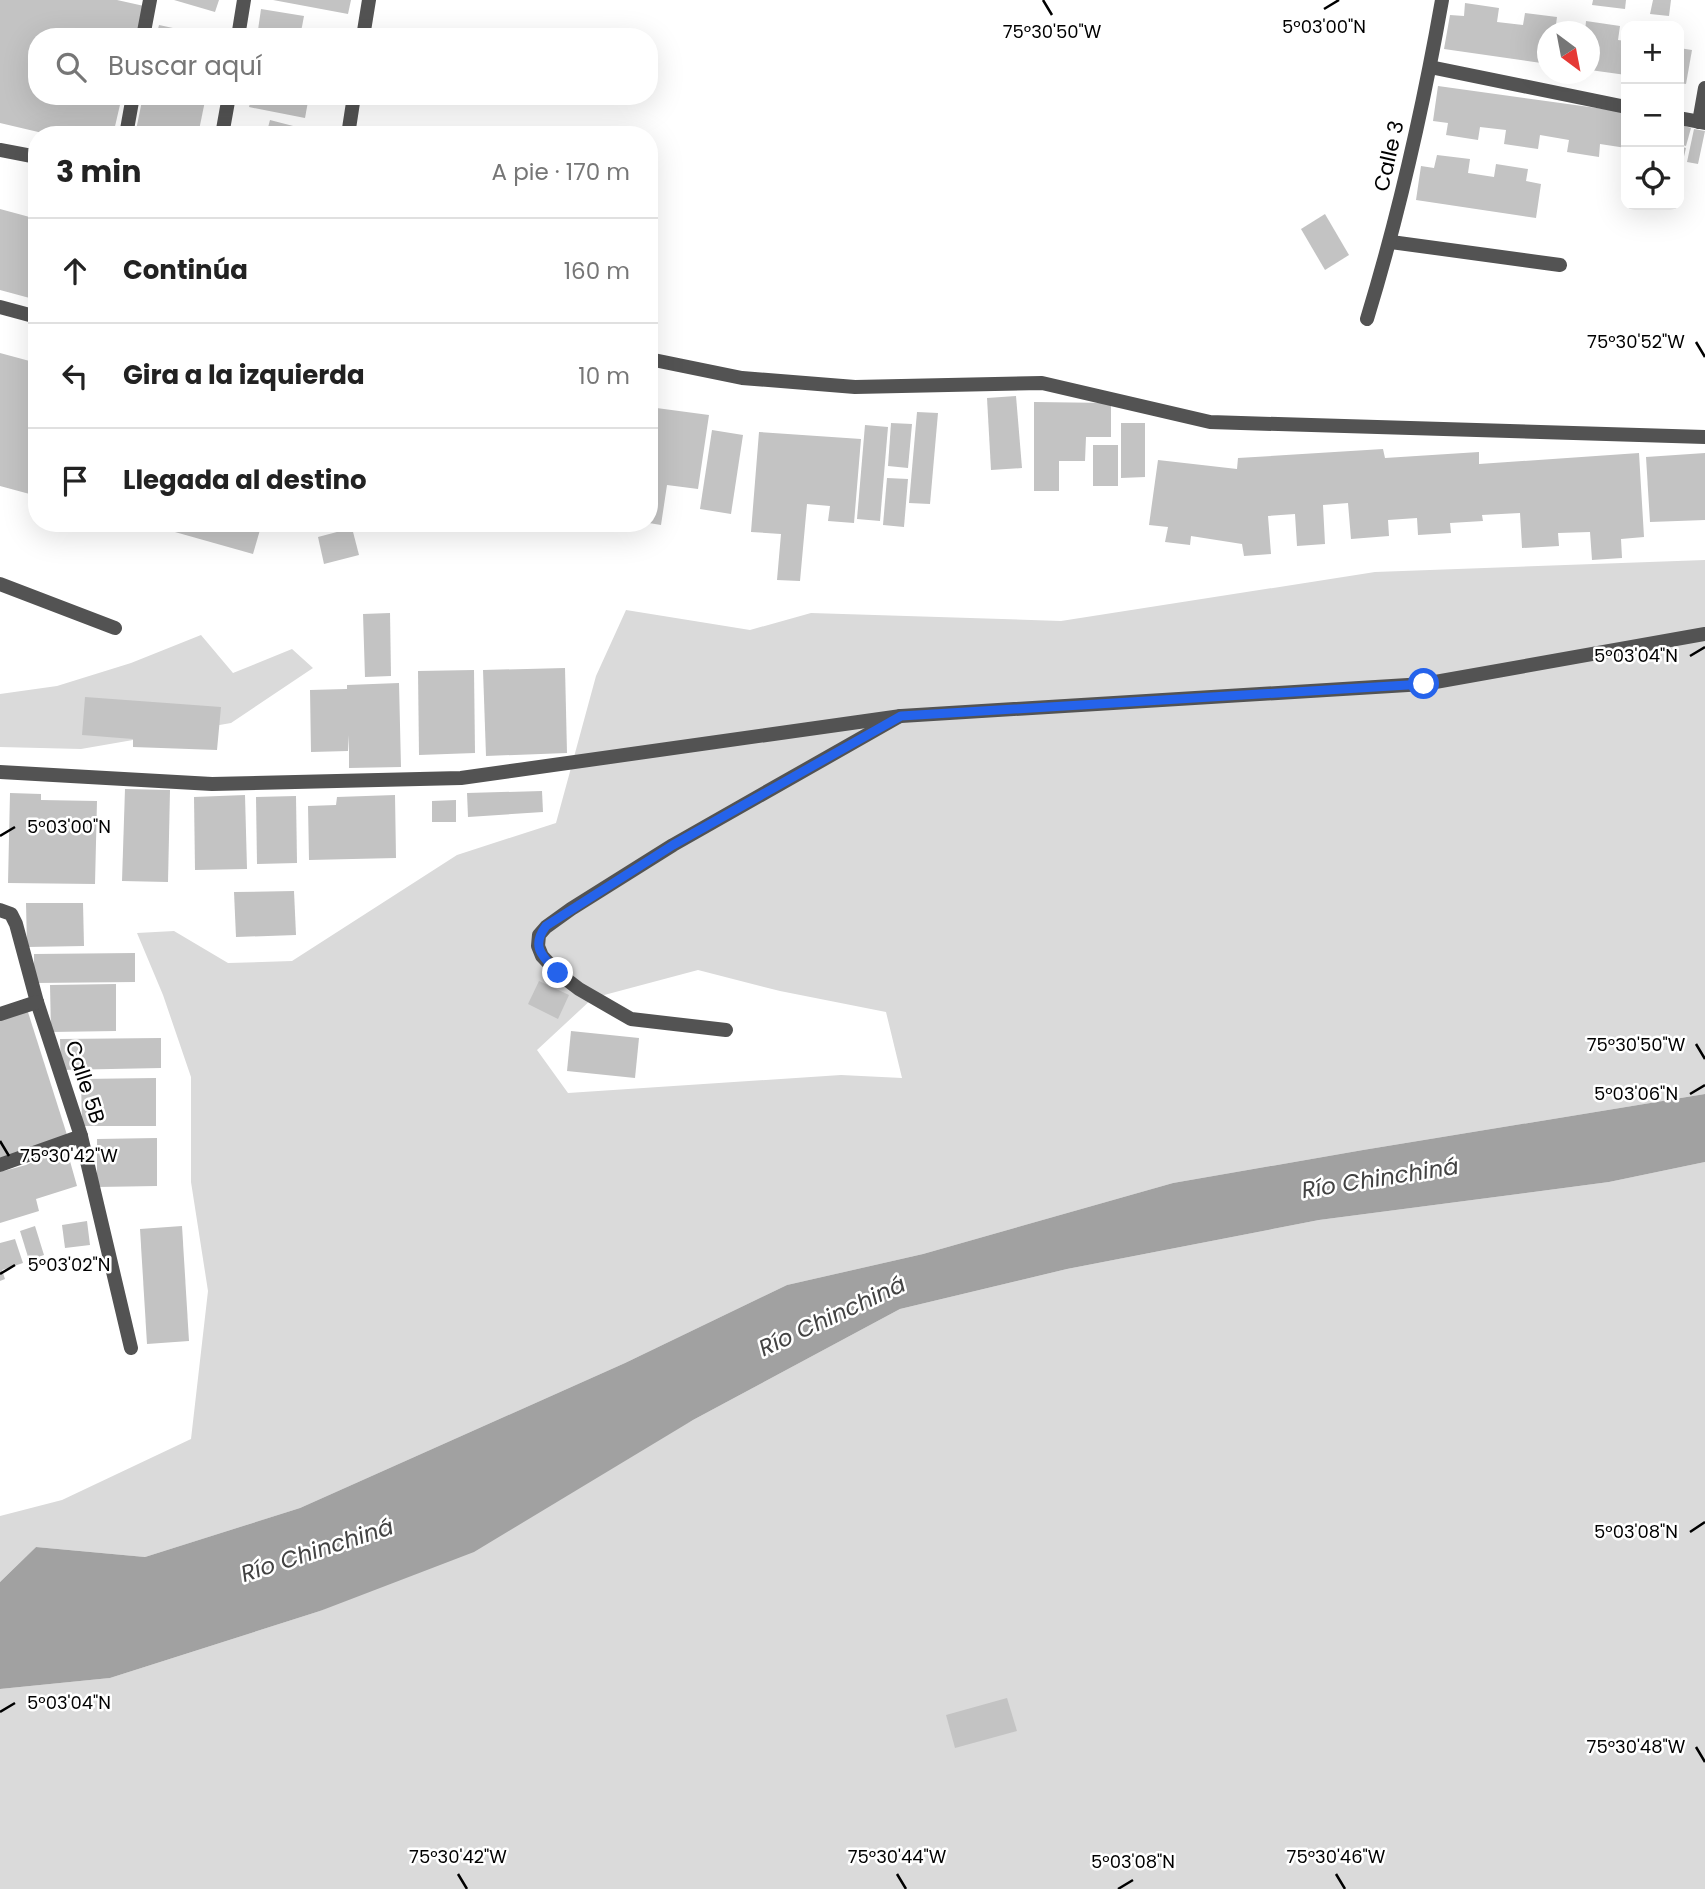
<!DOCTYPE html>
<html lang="es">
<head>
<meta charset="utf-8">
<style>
  body { margin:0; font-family:Poppins,sans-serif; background:#f6f6f6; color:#222 }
  .controls { position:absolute; right:21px; top:21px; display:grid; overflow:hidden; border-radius:14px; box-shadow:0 7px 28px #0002 }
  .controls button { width:63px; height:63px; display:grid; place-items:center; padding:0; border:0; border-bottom:2px solid #e0e0e0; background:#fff; color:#222; font:35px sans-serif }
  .compass { position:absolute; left:1537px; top:21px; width:63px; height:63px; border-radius:50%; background:#fff; box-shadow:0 7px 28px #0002; rotate:148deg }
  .stop { position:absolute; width:21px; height:21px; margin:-16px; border:5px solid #2563eb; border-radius:50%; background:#fff }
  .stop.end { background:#2563eb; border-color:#fff; box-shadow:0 2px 7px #0008 }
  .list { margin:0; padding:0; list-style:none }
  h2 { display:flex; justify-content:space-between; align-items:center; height:91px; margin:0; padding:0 28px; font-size:30px }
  h2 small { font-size:23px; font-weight:400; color:#767676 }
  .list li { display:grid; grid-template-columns:46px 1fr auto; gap:21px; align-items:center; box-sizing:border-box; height:105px; padding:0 28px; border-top:2px solid #e0e0e0 }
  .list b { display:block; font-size:26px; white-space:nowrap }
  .list em { font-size:23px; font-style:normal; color:#767676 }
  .icon { flex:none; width:38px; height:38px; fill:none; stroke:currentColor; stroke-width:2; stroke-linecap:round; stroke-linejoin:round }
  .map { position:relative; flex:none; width:1705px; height:1889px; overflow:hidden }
  .search { position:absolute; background:#fff; box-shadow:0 7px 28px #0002; left:28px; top:28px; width:630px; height:77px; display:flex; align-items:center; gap:18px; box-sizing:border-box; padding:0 24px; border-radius:28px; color:#767676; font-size:26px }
  .panel { position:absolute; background:#fff; box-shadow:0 7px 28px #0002; left:28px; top:126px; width:630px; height:406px; border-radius:28px }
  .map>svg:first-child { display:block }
  .green { fill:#dadada; fill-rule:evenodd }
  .water { fill:#a1a1a1 }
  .building { fill:#c3c3c3 }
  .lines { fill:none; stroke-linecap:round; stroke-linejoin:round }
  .lane { stroke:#535353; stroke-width:14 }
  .street { stroke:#535353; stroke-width:14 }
  .route { stroke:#2563eb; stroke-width:9 }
  .ticks { fill:none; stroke:#000; stroke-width:2.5 }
  .labels { text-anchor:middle; stroke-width:5; stroke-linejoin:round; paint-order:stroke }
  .street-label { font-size:21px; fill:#000; stroke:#fff }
  .water-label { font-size:23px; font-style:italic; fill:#424242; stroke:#fff }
  .ticks-label { font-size:18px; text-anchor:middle; fill:#000; stroke:#fff; stroke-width:5; stroke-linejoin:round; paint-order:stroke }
</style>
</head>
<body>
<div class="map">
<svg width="1705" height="1889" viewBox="0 0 1705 1889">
  <rect width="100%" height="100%" fill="#fff"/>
  <g class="green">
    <path d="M1705 560V1094L1363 1150 1173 1183 923 1254 787 1285 625 1363 300 1508 145 1557 36 1547 0 1582V1516L62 1500 191 1439 208 1291 191 1182V1077L163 995 137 933 174 931 228 963 292 961 457 855 556 823 596 676 626 610 750 630 811 613 1061 621 1375 572ZM698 970 780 991 886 1012 902 1078 841 1075 568 1093 537 1050 593 998Z"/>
    <path d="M201 635 233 673 292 649 313 668 231 723 81 749 0 747V694L57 686 131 663Z"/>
    <path d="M1705 1162V1889H0V1689L110 1678 320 1611 693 1420 900 1309 1067 1269 1319 1220 1609 1182Z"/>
  </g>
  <path class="water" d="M1705 1094V1162L1609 1182 1319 1220 1067 1269 900 1309 693 1420 474 1552 320 1611 110 1678 0 1689V1582L36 1547 145 1557 300 1508 625 1363 787 1285 923 1254 1173 1183 1363 1150Z"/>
  <g class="building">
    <path d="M0 0H117L144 6 137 37H37V96H122L113 135H51L0 123Z"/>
    <path d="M174 0H219L215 12Z"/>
    <path d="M273 0H351L348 14Z"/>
    <path d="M1593 0H1626L1625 9 1592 5Z"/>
    <path d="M1653 0H1671L1669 16 1650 14Z"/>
    <path d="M1465 3 1499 8 1497 22 1523 25 1525 13 1557 17 1555 32H1548V64L1444 49 1450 15 1464 16Z"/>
    <path d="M261 9 304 16 300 37H257Z"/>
    <path d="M1586 21 1620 26 1618 40 1626 41V75L1590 70V32H1585Z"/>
    <path d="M159 25 210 36V37H156Z"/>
    <path d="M1679 48 1692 50 1686 84 1679 83Z"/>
    <path d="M1438 86 1626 112V148L1600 144 1599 157 1567 152 1569 140 1540 135 1538 149 1504 144 1506 130 1480 127 1478 140 1446 135 1448 123 1433 121Z"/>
    <path d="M143 96H206L198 135H135Z"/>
    <path d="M252 96H309L305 118 249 107Z"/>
    <path d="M270 120 324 134V135H266Z"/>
    <path d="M1679 124 1691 128 1686 146 1679 144Z"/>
    <path d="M1694 129 1705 131 1698 164 1687 162Z"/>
    <path d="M1679 146 1686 148 1683 161 1679 160Z"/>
    <path d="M1437 155 1470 159 1468 173 1494 177 1496 164 1528 169 1526 181 1541 184 1536 218 1416 200 1421 166 1434 168Z"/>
    <path d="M0 209 37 219V300L0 290Z"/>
    <path d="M1325 214 1349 255 1325 270 1301 229Z"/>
    <path d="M0 353 37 363V496L0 486Z"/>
    <path d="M1016 396 1022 468 991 470 987 398Z"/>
    <path d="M1034 402 1111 403V437H1086L1085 461H1059V491H1034Z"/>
    <path d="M649 407 709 415 698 489 667 485 661 525 649 523Z"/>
    <path d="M917 412 938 413 930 504 909 503Z"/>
    <path d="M891 423 912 424 908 468 888 466Z"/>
    <path d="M1121 423H1145V477L1121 478Z"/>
    <path d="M865 425 888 427 880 521 857 519Z"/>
    <path d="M712 430 743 435 731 514 700 509Z"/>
    <path d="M759 432 861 439 854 523 828 521 830 506 807 504 800 581 777 580 781 534 751 532Z"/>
    <rect x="1093" y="445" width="25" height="41"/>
    <path d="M1383 449 1385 458 1479 452V464L1639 453 1644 537 1621 539 1622 558 1592 560 1590 532 1558 533 1559 546 1522 548 1520 513 1482 515 1483 521 1450 523 1451 533 1418 535 1417 518 1388 520 1389 536 1351 539 1348 503 1323 505 1325 544 1297 546 1295 514 1268 516 1271 554 1244 556 1242 544 1191 536 1190 545 1165 542 1168 527 1149 525 1158 460 1237 469 1238 458Z"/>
    <path d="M1705 453V520L1650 522 1646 457Z"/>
    <path d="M887 478 908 479 904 527 883 525Z"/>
    <path d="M143 523H262L253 554Z"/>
    <path d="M352 528 359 555 324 564 318 537Z"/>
    <path d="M390 613 391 676 365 677 363 614Z"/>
    <path d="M565 668 567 753 486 756 483 670Z"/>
    <path d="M474 670 475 753 419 755 418 671Z"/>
    <path d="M399 683 401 767 349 768V735L348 751 311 752 310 690 347 689V685Z"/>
    <path d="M85 697 221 707 217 750 133 747V739L82 735Z"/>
    <path d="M125 789 170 790 168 882 122 881Z"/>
    <path d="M542 791 543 812 468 817 467 793Z"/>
    <path d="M10 793 41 794V800L97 801 95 884 8 883Z"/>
    <path d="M245 795 247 869 195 870 194 797Z"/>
    <path d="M395 795 396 858 309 860 308 806 336 805 337 797Z"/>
    <path d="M296 796 297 863 257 864 256 797Z"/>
    <path d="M456 800V822H432V801Z"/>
    <path d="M294 891 296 935 236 937 234 892Z"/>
    <path d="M26 903H83L84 946 27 947Z"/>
    <path d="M135 953V982L34 983V954Z"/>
    <path d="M539 981 569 995 558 1019 528 1004Z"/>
    <path d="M116 984V1031L51 1032 50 985Z"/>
    <path d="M27 1009 68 1138 0 1163V1017Z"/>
    <path d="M571 1031 639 1038 635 1078 567 1071Z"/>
    <path d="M161 1038V1068L61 1070 60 1039Z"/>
    <path d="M156 1078V1126H82L81 1079Z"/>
    <path d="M157 1138V1186L97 1187V1139Z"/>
    <path d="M66 1147 77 1186 36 1199 39 1211 0 1223V1172L26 1165Z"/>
    <path d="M87 1221 90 1245 65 1248 62 1225Z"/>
    <path d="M35 1226 44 1255 29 1260 20 1231Z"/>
    <path d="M182 1226 189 1341 147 1344 140 1229Z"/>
    <path d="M15 1239 23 1263 2 1270 5 1279 0 1281V1243Z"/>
    <path d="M1007 1698 1017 1731 955 1748 946 1715Z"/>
  </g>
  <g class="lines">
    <g class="lane">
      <path d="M0 307 37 317"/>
      <path d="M0 584 115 628"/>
      <path d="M726 1030 631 1019 579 989 558 973 542 956 538 946 539 935 546 927 571 909 673 845 900 716"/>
    </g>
    <g class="street">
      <path d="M143 37 150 0"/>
      <path d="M238 37 244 0"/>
      <path d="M363 37 369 0"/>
      <path d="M1430 67 1626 107"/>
      <path d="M1679 118 1705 123"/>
      <path d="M1699 122 1705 88"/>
      <path d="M126 135 133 96"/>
      <path d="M222 135 229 96"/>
      <path d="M348 135 354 96"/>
      <path d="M0 150 37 157"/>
      <path d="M1391 242 1560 265"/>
      <path d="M1367 319C1399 214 1423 108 1442 0"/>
      <path d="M649 359 742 378 855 387 1042 383 1210 422 1705 437"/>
      <path d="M0 772 212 784 461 778 901 716 1424 684 1705 634"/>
      <path d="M0 910 11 914 16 924 37 1002 81 1136 131 1348"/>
      <path d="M0 1014 37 1002"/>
      <path d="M0 1165 81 1136"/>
    </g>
  </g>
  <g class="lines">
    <path class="route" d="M558 973C543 957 530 947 546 926L673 845 901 716 1424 684"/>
  </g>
  <path class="ticks" d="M1043 0 1052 15M1324 9 1339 0M1696 342 1705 357M1690 656 1705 647M0 836 15 827M1696 1044 1705 1059M1690 1094 1705 1085M0 1141 9 1156M0 1274 15 1265M1690 1532 1705 1522M0 1712 15 1703M1696 1747 1705 1762M458 1874 467 1889M897 1874 906 1889M1336 1874 1345 1889M1118 1889 1133 1880"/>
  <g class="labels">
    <g class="street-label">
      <text transform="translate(1389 156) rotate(-77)" y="7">Calle 3</text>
      <text transform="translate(85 1082) rotate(72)" y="7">Calle 5B</text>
    </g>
    <g class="water-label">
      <text transform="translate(1380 1178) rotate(-9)" y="8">Río Chinchiná</text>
      <text transform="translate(832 1316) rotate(-25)" y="8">Río Chinchiná</text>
      <text transform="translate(317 1550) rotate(-18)" y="8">Río Chinchiná</text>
    </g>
  </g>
  <g class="ticks-label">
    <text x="1324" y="33">5°03'00"N</text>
    <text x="1052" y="38">75°30'50"W</text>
    <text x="1636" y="348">75°30'52"W</text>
    <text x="1636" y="662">5°03'04"N</text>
    <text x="69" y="833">5°03'00"N</text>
    <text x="1636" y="1051">75°30'50"W</text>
    <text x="1636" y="1100">5°03'06"N</text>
    <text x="69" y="1162">75°30'42"W</text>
    <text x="69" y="1271">5°03'02"N</text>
    <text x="1636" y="1538">5°03'08"N</text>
    <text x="69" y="1709">5°03'04"N</text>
    <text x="1636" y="1753">75°30'48"W</text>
    <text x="458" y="1863">75°30'42"W</text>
    <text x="897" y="1863">75°30'44"W</text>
    <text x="1336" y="1863">75°30'46"W</text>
    <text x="1133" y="1868">5°03'08"N</text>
  </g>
</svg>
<div class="controls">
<button>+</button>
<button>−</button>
<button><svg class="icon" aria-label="locate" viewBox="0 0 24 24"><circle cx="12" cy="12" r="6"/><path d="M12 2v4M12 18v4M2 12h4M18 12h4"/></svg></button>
</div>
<svg class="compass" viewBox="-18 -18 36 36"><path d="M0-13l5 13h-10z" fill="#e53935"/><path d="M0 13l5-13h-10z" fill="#767676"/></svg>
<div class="stop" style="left:1424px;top:684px"></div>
<div class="stop end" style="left:558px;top:973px"></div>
<div class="search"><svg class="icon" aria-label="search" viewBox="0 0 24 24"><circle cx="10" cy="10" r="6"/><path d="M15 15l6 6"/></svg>Buscar aquí</div>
<section class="panel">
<h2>3 min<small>A pie · 170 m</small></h2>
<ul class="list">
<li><svg class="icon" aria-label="ahead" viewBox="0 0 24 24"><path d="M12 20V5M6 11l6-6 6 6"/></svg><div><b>Continúa</b></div><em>160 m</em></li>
<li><svg class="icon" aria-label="left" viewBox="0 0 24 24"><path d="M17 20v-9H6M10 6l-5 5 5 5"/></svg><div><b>Gira a la izquierda</b></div><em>10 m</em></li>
<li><svg class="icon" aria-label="arrive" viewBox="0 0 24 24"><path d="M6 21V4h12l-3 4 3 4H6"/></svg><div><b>Llegada al destino</b></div></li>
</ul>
</section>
</div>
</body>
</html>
